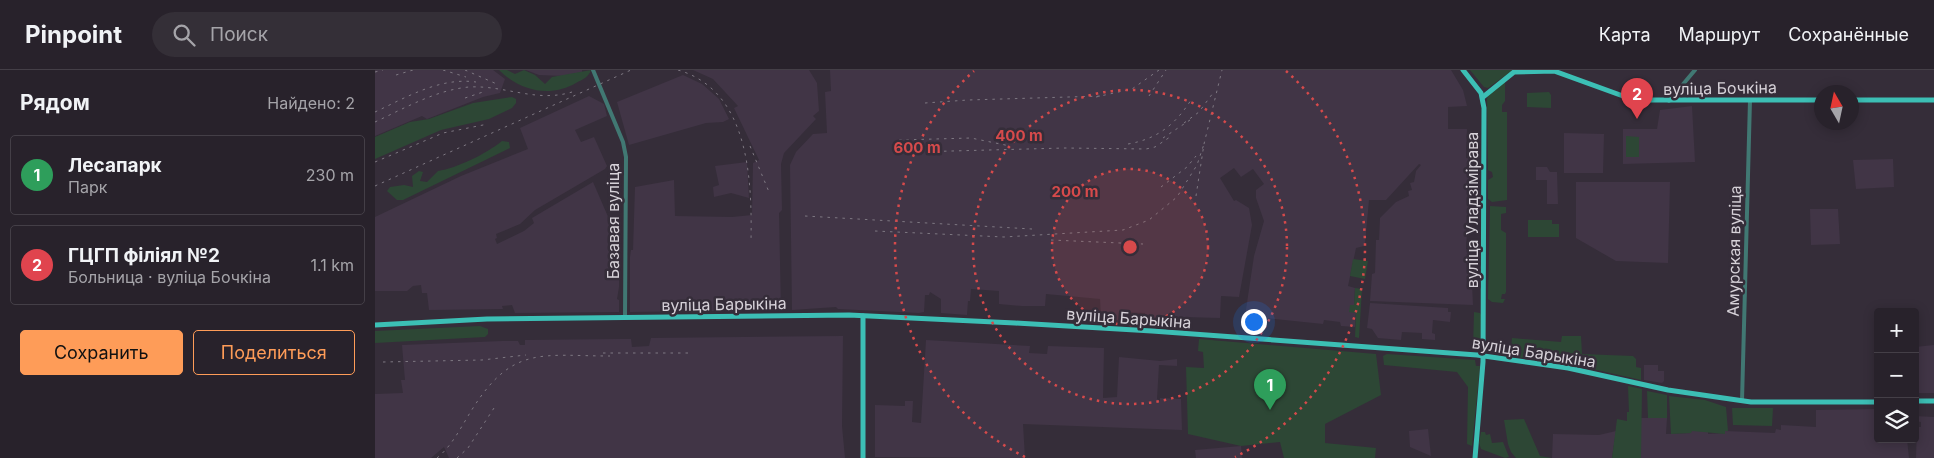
<!DOCTYPE html>
<html lang="ru">
<head>
<meta charset="utf-8">
<style>
  body { margin:0; font-family:Inter,sans-serif; background:#342f37; color:#f1f3f6 }
  .controls { position:absolute; right:15px; bottom:15px; display:grid; overflow:hidden; border-radius:5px; box-shadow:0 2px 12px #0003 }
  .controls button { width:45px; height:45px; display:grid; place-items:center; padding:0; border:0; border-bottom:1px solid #443f47; background:#28222b; color:#f1f3f6; font:25px sans-serif }
  .compass { position:absolute; left:1439px; top:15px; width:45px; height:45px; border-radius:50%; background:#28222b; box-shadow:0 2px 12px #0003; rotate:351deg }
  .you { position:absolute; left:878px; top:251px; width:18px; height:18px; margin:-12px; border:4px solid #fff; border-radius:50%; background:#1a73e8; box-shadow:0 0 0 8px #1a73e833 }
  .badge { display:grid; place-items:center; width:32px; height:32px; border-radius:50%; background:#fe9c58; color:#fff; font-size:16px; font-weight:700 }
  .pin { position:absolute; translate:-50% -41px; filter:drop-shadow(0 1px 2px #0008) }
  .pin::after { content:''; position:absolute; top:26px; width:18px; height:15px; background:inherit; clip-path:polygon(0 0,100% 0,50% 100%) }
  .list { margin:0; padding:0; list-style:none }
  h2 { display:flex; justify-content:space-between; align-items:center; height:65px; margin:0; padding:0 20px; font-size:21px }
  h2 small { font-size:16px; font-weight:400; color:#a5a4a9 }
  .list li { display:grid; grid-template-columns:32px 1fr auto; gap:15px; align-items:center; box-sizing:border-box; height:80px; margin:0 10px 10px; padding:0 10px; border:1px solid #443f47; border-radius:5px }
  .list b { display:block; font-size:19px; white-space:nowrap }
  .list p { margin:0; font-size:16px; white-space:nowrap; color:#a5a4a9 }
  .list em { font-size:16px; font-style:normal; color:#a5a4a9 }
  .actions { display:flex; gap:10px; padding:15px 20px }
  .actions a { flex:1; padding:11px 0; border:1px solid #fe9c58; border-radius:5px; text-align:center; font-size:18px; color:#fe9c58 }
  .actions .main { background:#fe9c58; color:#111 }
  .icon { flex:none; width:28px; height:28px; fill:none; stroke:currentColor; stroke-width:2; stroke-linecap:round; stroke-linejoin:round }
  .map { position:relative; flex:none; width:1559px; height:388px; overflow:hidden }
  header { display:flex; align-items:center; gap:30px; box-sizing:border-box; height:70px; padding:0 25px; background:#28222b; border-bottom:1px solid #443f47 }
  header strong { font-size:24px }
  nav { display:flex; gap:28px; margin-inline-start:auto; font-size:18px }
  .search { width:350px; height:45px; background:#342f37; display:flex; align-items:center; gap:12px; box-sizing:border-box; padding:0 18px; border-radius:28px; color:#a5a4a9; font-size:19px }
  main { display:flex }
  aside { flex:1; background:#28222b }
  .map>svg:first-child { display:block }
  .built { fill:#413546 }
  .green { fill:#2d4735 }
  .lines { fill:none; stroke-linecap:round; stroke-linejoin:round }
  .minor { stroke:#417873; stroke-width:4 }
  .major { stroke:#3cbfb5; stroke-width:5 }
  .rail { stroke:#7e7882; stroke-width:1; stroke-dasharray:2.5 5; stroke-linecap:butt }
  .ring { fill:none; stroke:#d64a4b; stroke-width:2.5; stroke-dasharray:2.5 5 }
  .labels { text-anchor:middle; stroke-width:5; stroke-linejoin:round; paint-order:stroke }
  .street-label { font-size:16px; fill:#d6d1d8; stroke:#352d39 }
  .centre { fill:#d64a4b; stroke:#352d39; stroke-width:2.5 }
  .ring-label { font-size:15px; text-anchor:middle; font-weight:bold; fill:#d64a4b; stroke:#352d39; stroke-width:5; stroke-linejoin:round; paint-order:stroke }
</style>
</head>
<body>
<header>
<strong>Pinpoint</strong>
<div class="search"><svg class="icon" aria-label="search" viewBox="0 0 24 24"><circle cx="10" cy="10" r="6"/><path d="M15 15l6 6"/></svg>Поиск</div>
<nav><a>Карта</a><a>Маршрут</a><a>Сохранённые</a></nav>
</header>
<main>
<aside>
<h2>Рядом<small>Найдено: 2</small></h2>
<ul class="list">
<li><span class="badge" style="background:#2e9e5b">1</span><div><b>Лесапарк</b><p>Парк</p></div><em>230 m</em></li>
<li><span class="badge" style="background:#e0444e">2</span><div><b>ГЦГП філіял №2</b><p>Больница · вуліца Бочкіна</p></div><em>1.1 km</em></li>
</ul>
<div class="actions"><a class="main">Сохранить</a><a>Поделиться</a></div>
</aside>
<div class="map">
<svg width="1559" height="388" viewBox="0 0 1559 388">
  <rect width="100%" height="100%" fill="#352d39"/>
  <g class="built">
    <path d="M0 0H118L130 9 125 23 108 27 52 49 47 46 0 66Z"/>
    <path d="M151 0H207V2L188 6 164 5Z"/>
    <path d="M318 0H434L442 13 444 41 438 46 441 49 409 83 406 94 407 140 404 143 406 240 255 242V187L256 180H258L260 117 299 110 300 146 357 147 377 145 378 93 384 90 359 38 363 36 338 9Z"/>
    <path d="M455 0H1076L1088 20 1092 36 1073 37V59H1092L1091 88 1097 89 1098 92V141L1097 148H1094V160L1092 161 1091 179H1096L1097 173H1102V213L1097 214 1098 235 995 231 997 204 1000 203 1001 170H1004L1005 148 1021 132 1034 126 1033 121 1037 120 1035 113 1039 112 1041 101 1046 95 1044 94 1011 130H994L990 174 989 176 981 178 973 216 980 218 979 236 975 242H981L980 257 966 256 965 252 949 250 948 254 870 246 879 186 889 151 881 128V120L889 114 878 99 866 107 859 98 845 108 859 131 861 130 874 138 877 155 864 227 846 226 845 248 810 247 809 254 770 252V243L744 242 743 250 726 248 725 229 671 224 670 236H647L624 234V221L596 219 595 231H593L592 245 566 243V229L555 222 554 225H550L549 242 544 243 463 239 461 237 417 240 415 95 421 82 438 64 452 63 450 22 456 21Z"/>
    <path d="M308 5 327 14 344 29 354 49 348 52 331 53 254 75 242 32Z"/>
    <path d="M214 26 229 34 232 46 200 60 206 72 219 67 232 96 230 99 160 140 145 154 121 164 122 168 120 169 122 174 149 161 159 153 157 148 218 112 234 149 244 154V217L242 229 244 230V242L140 243 137 235 127 236 128 239 54 240 52 223H47L46 215 38 216 32 221H0V147L86 106 153 79 145 58Z"/>
    <path d="M1317 36 1320 92 1248 94V59H1282L1285 40Z"/>
    <path d="M1189 63 1229 64 1228 103H1189Z"/>
    <path d="M1518 89 1519 117 1481 119 1478 90Z"/>
    <path d="M372 92 374 128 356 123 339 127 338 117 344 115 340 96Z"/>
    <path d="M1161 97H1172L1175 102H1182L1183 134H1172V110H1161Z"/>
    <path d="M1201 112H1295L1293 193 1241 191 1201 168Z"/>
    <path d="M1435 139H1463L1465 174 1436 175Z"/>
    <path d="M995 233 1073 238V242H1076L1075 252 1058 250 1057 263 1060 264V270L1047 269V263L1027 262 1026 270 1003 268 997 259 992 258Z"/>
    <path d="M468 266 467 356 470 388H74L69 377 56 388H0V324L28 323 26 310H30L27 275 127 271H143L145 275H150V270L245 269H256L257 277 274 276 276 268Z"/>
    <path d="M551 270 655 276 654 283 672 284 673 276 729 278 728 328 742 327 744 287 785 291 802 289V296L784 295 782 329 785 331V328L806 329 807 360 648 354 650 388 500 387V335L530 336V331H538L537 352 546 353Z"/>
    <path d="M1559 275V323H1540V277Z"/>
    <path d="M1269 295H1283V301H1289V311L1287 313 1269 310Z"/>
    <path d="M1503 339V369H1532L1534 388H1266V348H1292L1291 364 1316 363V361H1333V364L1350 363V361L1400 363 1401 359 1406 360V355L1441 357V340Z"/>
    <path d="M1540 346 1559 347V388H1541L1542 357H1546V352L1540 351Z"/>
    <path d="M1053 359 1056 386 1035 377 1034 361Z"/>
    <path d="M1241 361 1237 388H1177L1178 364 1224 365Z"/>
    <path d="M866 376 867 388H821L820 380Z"/>
  </g>
  <g class="green">
    <path d="M124 0H132L140 4 149 0 160 5 170 14 177 7 216 0C213 8 208 9 201 13 175 28 145 21 124 0Z"/>
    <path d="M1095 0H1138L1113 18 1109 17Z"/>
    <path d="M1130 11V31L1127 35V42H1132V130L1117 132 1113 129V110L1118 107 1117 102 1113 100 1112 29 1113 25Z"/>
    <path d="M1174 22 1176 25V38L1152 37V23Z"/>
    <path d="M137 27 141 29V33L137 38 114 49 66 60 0 89V67L35 52 54 49 98 33Z"/>
    <path d="M1251 66 1264 67V87H1251Z"/>
    <path d="M127 71 134 72 135 78 28 130H22L12 121 15 117 29 115 38 117 37 106 44 101 48 102 45 111 52 112 63 101C82 98 111 84 127 71Z"/>
    <path d="M1115 136 1131 137V143L1126 144V160L1131 163V222L1130 224H1127L1126 229H1130L1128 233 1117 232 1113 229Z"/>
    <path d="M1153 150H1177V154H1184V167H1153Z"/>
    <path d="M978 189 993 191 990 209 975 206Z"/>
    <path d="M980 218 987 219 984 268 980 267 981 243 974 242 975 235H979Z"/>
    <path d="M1099 242 1105 243 1106 245 1105 278 1102 281 1098 279Z"/>
    <path d="M105 256 113 259V264L110 267 0 273V261Z"/>
    <path d="M1187 266H1206L1207 284 1258 286 1261 289V297L1266 298V310L1204 296 1135 286 1137 268 1186 272Z"/>
    <path d="M824 269 1001 284 1006 325 950 354V373L1001 378 1000 388H909L905 372 866 376 813 364 811 297 829 298 828 282 823 281Z"/>
    <path d="M1012 284 1100 290 1101 296H1105L1097 376 1092 374 1093 317 1082 302 1009 295 1008 286Z"/>
    <path d="M1253 316 1267 319 1266 388H1237L1242 349 1252 351V342H1254Z"/>
    <path d="M1272 321 1292 325V348H1273Z"/>
    <path d="M1294 326 1330 330 1351 337 1353 361H1350V364L1317 361 1316 363 1296 364Z"/>
    <path d="M1357 338H1398L1397 356 1358 355Z"/>
    <path d="M1149 349 1165 386 1177 388H1141L1136 382 1133 374 1129 350Z"/>
    <path d="M1106 362H1110L1111 365 1115 364 1117 373 1128 372 1134 387 1130 388 1106 379 1104 373Z"/>
  </g>
  <g class="lines">
    <g class="minor">
      <path d="M218 0 248 72 251 87 250 248"/>
      <path d="M1294 31 1320 0"/>
      <path d="M1367 331 1375 30"/>
    </g>
    <g class="major">
      <path d="M1088 0 1106 23 1109 38 1108 292 1100 388"/>
      <path d="M1108 27 1139 2 1179 1 1259 30H1446"/>
      <path d="M1476 30H1559"/>
      <path d="M488 246V388"/>
      <path d="M0 255 112 249 474 245 640 253 777 261 1102 285 1193 298 1293 320 1376 332H1503"/>
      <path d="M1540 331H1559"/>
    </g>
    <g class="rail">
      <path d="M68 0 91 7"/>
      <path d="M90 0 124 15"/>
      <path d="M303 0C375 21 377 111 376 172"/>
      <path d="M0 2 8 0"/>
      <path d="M21 5 38 0"/>
      <path d="M774 26 791 0"/>
      <path d="M721 27 757 19 784 0"/>
      <path d="M90 28 111 21"/>
      <path d="M550 33 593 30 727 26"/>
      <path d="M0 42C32 27 65 7 101 12"/>
      <path d="M0 52C30 38 61 20 94 17 130 15 161 33 197 22"/>
      <path d="M809 53 824 42 838 23"/>
      <path d="M788 68 815 50"/>
      <path d="M524 70 596 68 635 76"/>
      <path d="M753 74C782 69 800 55 816 30"/>
      <path d="M375 76 394 122"/>
      <path d="M539 82 690 78 771 79 780 77 795 67"/>
      <path d="M0 92 68 63 113 54"/>
      <path d="M0 116 256 0"/>
      <path d="M786 117 812 97 821 86"/>
      <path d="M821 126 829 74 847 0"/>
      <path d="M430 146 657 159"/>
      <path d="M500 161 629 167 748 160 774 150 802 127 822 95 829 74"/>
      <path d="M676 170 768 174"/>
      <path d="M228 283H314"/>
      <path d="M8 292 107 290 151 285"/>
      <path d="M62 388C78 375 87 355 98 338 138 275 168 286 235 286"/>
      <path d="M82 388 93 378 119 338"/>
    </g>
  </g>
  <circle cx="755" cy="177" r="78" fill="#d64a4b" fill-opacity=".12"/>
  <g class="ring">
    <circle cx="755" cy="177" r="78"/>
    <circle cx="755" cy="177" r="157"/>
    <path d="M650 387A235 235 0 0 1 599 1M911 1A235 235 0 0 1 860 387"/>
  </g>
  <g class="labels">
    <g class="street-label">
      <text transform="translate(1345 18) rotate(-1)" y="6">вуліца Бочкіна</text>
      <text transform="translate(1097 140) rotate(-90)" y="6">вуліца Уладзімірава</text>
      <text transform="translate(238 151) rotate(-90)" y="6">Базавая вуліца</text>
      <text transform="translate(1359 181) rotate(-89)" y="6">Амурская вуліца</text>
      <text transform="translate(349 234) rotate(-1)" y="6">вуліца Барыкіна</text>
      <text transform="translate(754 248) rotate(4)" y="6">вуліца Барыкіна</text>
      <text transform="translate(1159 282) rotate(9)" y="6">вуліца Барыкіна</text>
    </g>
  </g>
  <circle cx="755" cy="177" r="8" class="centre"/>
  <g class="ring-label">
    <text x="644" y="71">400 m</text>
    <text x="542" y="83">600 m</text>
    <text x="700" y="127">200 m</text>
  </g>
</svg>
<div class="controls">
<button>+</button>
<button>−</button>
<button><svg class="icon" aria-label="layers" viewBox="0 0 24 24"><path d="M12 4l9 5-9 5-9-5zM3 14l9 5 9-5"/></svg></button>
</div>
<svg class="compass" viewBox="-18 -18 36 36"><path d="M0-13l5 13h-10z" fill="#e53935"/><path d="M0 13l5-13h-10z" fill="#a5a4a9"/></svg>
<div class="you"></div>
<div class="pin badge" style="left:895px;top:340px;background:#2e9e5b">1</div>
<div class="pin badge" style="left:1262px;top:49px;background:#e0444e">2</div>
</div>
</main>
</body>
</html>
